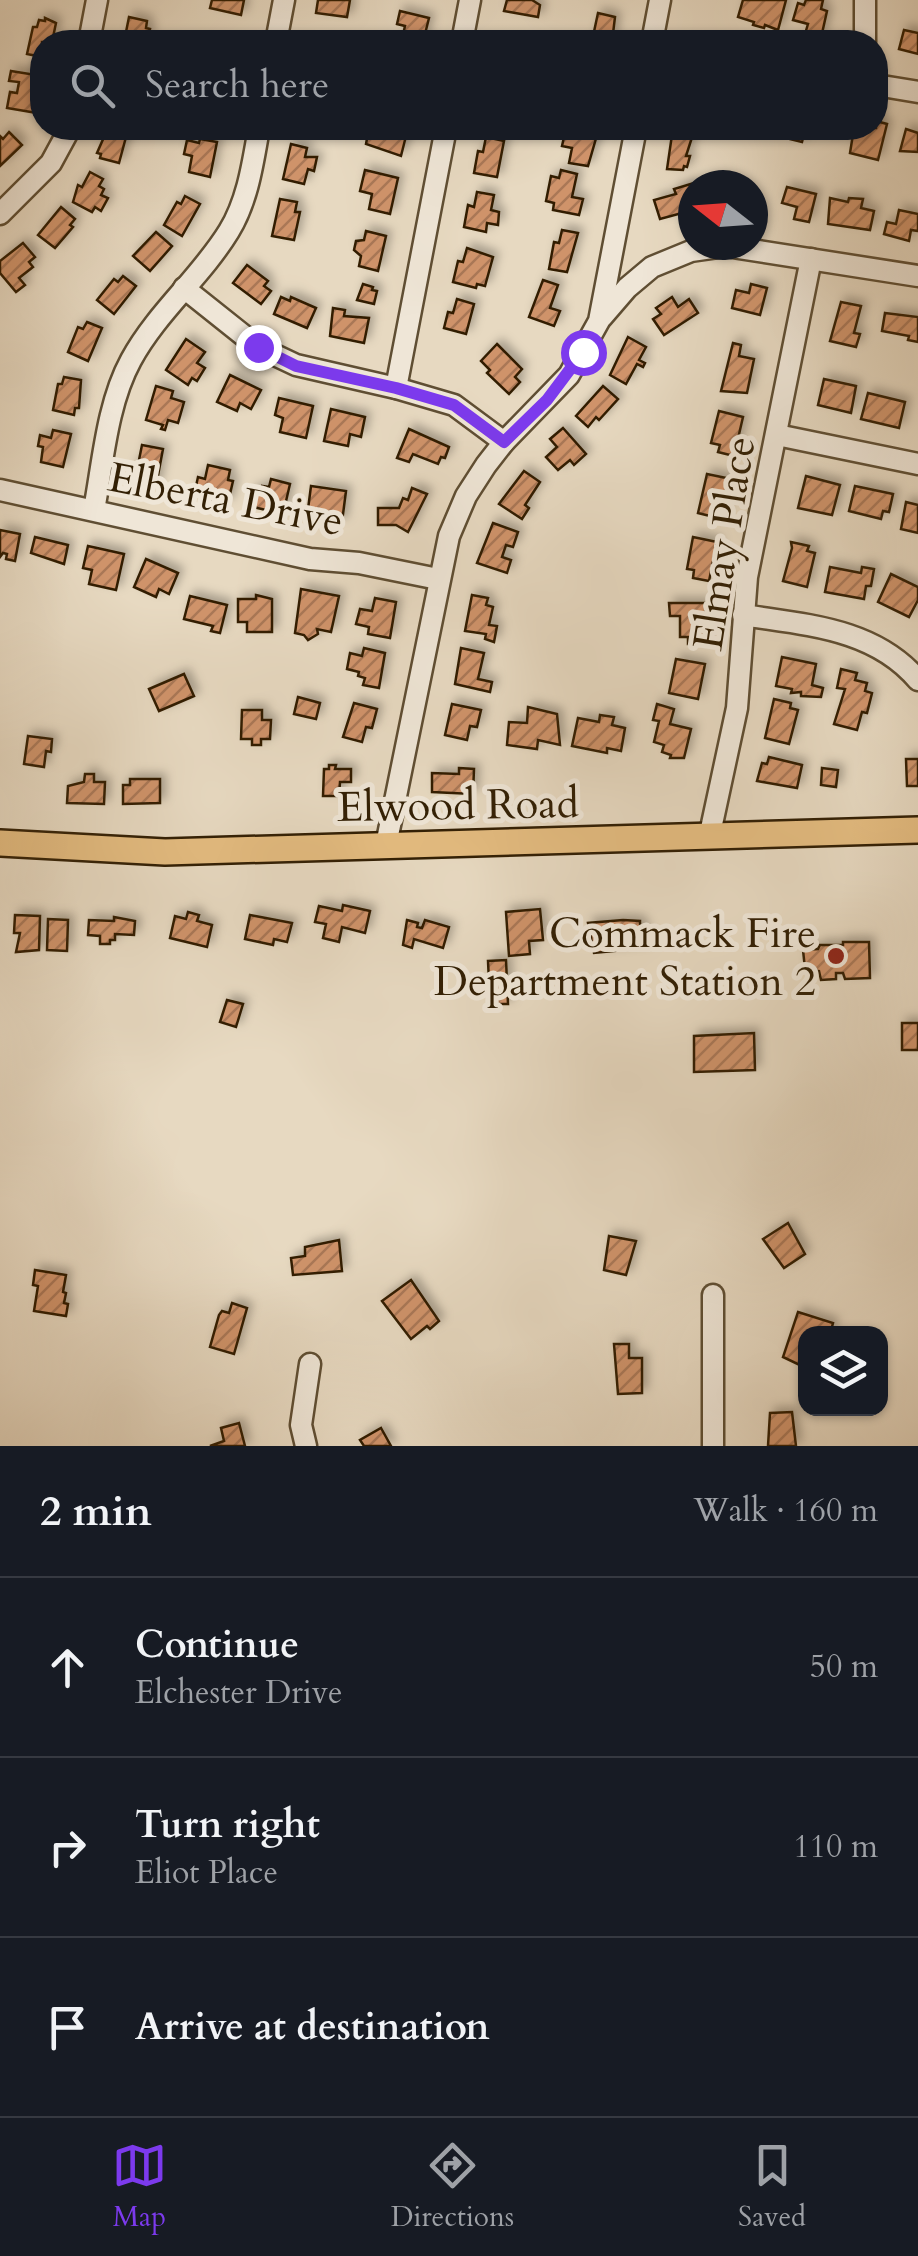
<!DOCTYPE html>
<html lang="en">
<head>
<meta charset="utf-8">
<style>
  body { margin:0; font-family:Cardo,serif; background:#242831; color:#f1f3f6 }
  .controls { position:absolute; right:30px; bottom:30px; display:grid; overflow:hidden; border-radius:20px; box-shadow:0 2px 8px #0004 }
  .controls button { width:90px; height:90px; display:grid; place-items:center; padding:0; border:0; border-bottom:2px solid #363941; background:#171b24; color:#f1f3f6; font:50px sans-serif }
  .compass { position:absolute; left:678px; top:170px; width:90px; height:90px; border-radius:50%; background:#171b24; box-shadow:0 2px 8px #0004; rotate:287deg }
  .stop { position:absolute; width:30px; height:30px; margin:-22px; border:8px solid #7c3aed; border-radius:50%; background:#fff }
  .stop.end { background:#7c3aed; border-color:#fff; box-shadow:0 2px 10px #0008 }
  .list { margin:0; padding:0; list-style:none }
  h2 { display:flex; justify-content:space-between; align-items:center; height:130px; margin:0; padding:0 40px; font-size:42px }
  h2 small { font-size:32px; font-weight:400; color:#9ea1a6 }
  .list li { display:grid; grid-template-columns:65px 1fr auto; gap:30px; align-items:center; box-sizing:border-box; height:180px; padding:0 40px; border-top:2px solid #363941 }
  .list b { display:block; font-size:38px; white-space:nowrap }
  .list p { margin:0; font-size:32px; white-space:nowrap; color:#9ea1a6 }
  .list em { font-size:32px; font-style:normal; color:#9ea1a6 }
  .icon { flex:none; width:55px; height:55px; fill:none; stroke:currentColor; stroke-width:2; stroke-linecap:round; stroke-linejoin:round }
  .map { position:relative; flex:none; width:918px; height:1446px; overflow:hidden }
  .search { position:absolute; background:#171b24; box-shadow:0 2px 8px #0004; left:30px; right:30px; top:30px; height:110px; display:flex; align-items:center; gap:25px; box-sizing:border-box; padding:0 35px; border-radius:40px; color:#9ea1a6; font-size:38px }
  .sheet { height:670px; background:#171b24 }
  nav { display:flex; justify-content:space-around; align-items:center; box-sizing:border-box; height:140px; border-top:2px solid #363941; background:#171b24; font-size:28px; color:#9ea1a6 }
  nav a { display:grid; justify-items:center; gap:5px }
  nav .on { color:#7c3aed }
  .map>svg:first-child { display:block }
  .building { fill:url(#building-hatch); stroke:#321f04; stroke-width:2.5; filter:url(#shadow) }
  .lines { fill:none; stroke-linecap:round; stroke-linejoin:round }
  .minor-casing { stroke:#5f4e33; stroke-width:25 }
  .major-casing { stroke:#321f04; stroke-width:30 }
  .minor { stroke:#efe6d7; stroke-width:20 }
  .major { stroke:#e4bc80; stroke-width:25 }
  .route { stroke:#7c3aed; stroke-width:12 }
  .poi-dot { fill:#8f2418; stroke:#efe6d7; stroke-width:4 }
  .labels { text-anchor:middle; stroke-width:10; stroke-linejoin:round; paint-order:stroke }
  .street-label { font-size:42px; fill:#321f04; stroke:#efe6d7 }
  .poi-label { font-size:42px; fill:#321f04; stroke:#efe6d7; text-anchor:end }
</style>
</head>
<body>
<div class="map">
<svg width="918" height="1446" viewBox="0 0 918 1446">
  <defs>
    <pattern id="building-hatch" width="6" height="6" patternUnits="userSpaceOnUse" patternTransform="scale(2.5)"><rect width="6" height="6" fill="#cf936b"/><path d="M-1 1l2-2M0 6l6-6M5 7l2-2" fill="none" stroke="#a97756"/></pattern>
    <filter id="shadow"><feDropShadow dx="5" dy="-5" stdDeviation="5" flood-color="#0004"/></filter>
  </defs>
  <rect width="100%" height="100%" fill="#e7d9c1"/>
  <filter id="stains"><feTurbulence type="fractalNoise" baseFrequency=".002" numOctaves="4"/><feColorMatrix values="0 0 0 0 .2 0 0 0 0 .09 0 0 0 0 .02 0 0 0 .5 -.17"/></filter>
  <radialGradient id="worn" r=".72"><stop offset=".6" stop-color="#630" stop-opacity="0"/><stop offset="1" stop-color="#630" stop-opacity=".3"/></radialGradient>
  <g class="building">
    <path d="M212 0H244L241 15 210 8Z"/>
    <path d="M318 0H350L347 17 316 13Z"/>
    <path d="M507 0H532L540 5 538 17 504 11Z"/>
    <path d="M743 0H786L778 30 765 25 764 28 753 25 754 22 738 17Z"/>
    <path d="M806 0H823L821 9 827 11 821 38 805 34 808 24 793 20 798 3 804 5Z"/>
    <path d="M400 11 429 18 423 42H406L407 40 402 39 405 26 397 24Z"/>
    <path d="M598 13 615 17 612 42H588L592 41Z"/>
    <path d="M129 17 147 21 146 28 150 29 147 42H124Z"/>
    <path d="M45 18 56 23 52 42H42V57L27 54 33 27H37L39 20 45 21Z"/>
    <path d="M904 30 918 33V54L899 49Z"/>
    <path d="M11 71 42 76 37 113 7 108 10 92 17 93 19 82 9 81Z"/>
    <path d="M876 121 887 124 878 160 850 153 854 128 867 130 868 128H876Z"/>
    <path d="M108 128H123L121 136 126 137 119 163 100 158 101 154 97 153Z"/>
    <path d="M369 128 384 130 408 128 401 156 366 144Z"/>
    <path d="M566 128H599L588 166 569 163 572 148 562 146Z"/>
    <path d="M673 128 694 131 686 156H690L687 167 684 166 683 170 667 169Z"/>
    <path d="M792 128H836L834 137 805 130 802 142 790 139Z"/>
    <path d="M906 129 918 133V152L900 151Z"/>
    <path d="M9 132 22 145 0 166V136L3 139Z"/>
    <path d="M486 137 504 141 497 177 474 173 478 151 483 152Z"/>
    <path d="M200 139 217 142 210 177 189 172 192 156 184 154 187 140 199 143Z"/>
    <path d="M291 144 307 148 305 157H317L314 171 308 169 304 184 283 179Z"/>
    <path d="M365 170 398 178 390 214 369 209 372 194 360 191Z"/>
    <path d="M561 170 577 174 572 197 583 199 579 215 553 210 554 203 546 201 551 176 559 178Z"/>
    <path d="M90 172 103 179 99 186 104 189 101 195 108 198 101 211 95 207 92 212 73 202 78 185 82 187Z"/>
    <path d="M694 183 693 210 660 219 654 200 676 194 674 189Z"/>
    <path d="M787 187 816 194 809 222 794 219 797 207 782 203Z"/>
    <path d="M477 192 494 195 491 210 499 212 498 225 487 223 486 232 464 227 468 205 474 207Z"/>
    <path d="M185 196 200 204 182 236 164 225 177 202 181 204Z"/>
    <path d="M830 198 848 202 849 198 863 199 861 208 874 211 870 230 828 224Z"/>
    <path d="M280 199 297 202 295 212H300L294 240 272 236Z"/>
    <path d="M61 207 75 219 70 225 73 227 55 248 38 235Z"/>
    <path d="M899 210 918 214V231L911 230 909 241 884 234 887 222 896 224Z"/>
    <path d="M562 230 578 233 567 272 549 269 554 242 559 243Z"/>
    <path d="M366 231 386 236 378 271 359 266 361 256 354 250 356 241 364 240Z"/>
    <path d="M156 232 172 246 150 271 133 256Z"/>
    <path d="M23 243 35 257 29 262 33 267 19 278 25 285 16 292 0 273V261Z"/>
    <path d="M467 248 493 257 485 286 477 284 476 288 453 282 458 261 463 262Z"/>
    <path d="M247 265 268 281 264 286 271 291 261 304 233 283Z"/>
    <path d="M123 276 136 286 114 314 97 300 114 279 118 282Z"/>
    <path d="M543 280 558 285 550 308 560 311 554 326 529 317Z"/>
    <path d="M363 284 373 287 372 290 377 291 374 304 357 300Z"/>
    <path d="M751 284 767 288 760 315 732 308 736 290 749 293Z"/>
    <path d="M281 297 290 301 291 297 316 308 307 328 274 314Z"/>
    <path d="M672 297 678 307 689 299 698 313 664 335 653 319 661 314 656 308Z"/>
    <path d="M457 299 474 304 466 334 444 328 448 312 453 313Z"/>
    <path d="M841 302 861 306 854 333 860 334 856 347 830 341Z"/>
    <path d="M333 308 345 310 344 316 369 318 364 343 330 336Z"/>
    <path d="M885 313 918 317V342L908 340 909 336 882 331Z"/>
    <path d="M87 322 102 328 88 361 68 352 78 327 83 329Z"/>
    <path d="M628 337 646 347 639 360 645 363 643 367 637 364 626 384 610 375Z"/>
    <path d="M186 339 205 352 197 363 205 368 197 381 192 378 188 385 166 370Z"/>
    <path d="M733 343 741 345 739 356 754 359 747 393 721 391Z"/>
    <path d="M497 344 522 369 515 377 520 382 509 394 487 373 490 370 481 361Z"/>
    <path d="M230 375 261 390 251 409 240 403 237 411 217 402Z"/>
    <path d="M64 377 81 380 79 408H75L74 415 53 410 58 384H62Z"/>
    <path d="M824 379 856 386 851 413 818 405Z"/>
    <path d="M156 386 173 391 171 398 184 402 178 423 168 420 165 430 161 429 163 425 146 420Z"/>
    <path d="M603 386 618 399 599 420 596 417 588 427 576 416Z"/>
    <path d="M868 393 905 402 899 428 861 419Z"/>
    <path d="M279 398 313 406 306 438 280 432 283 418 275 415Z"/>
    <path d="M331 409 365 417 361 437 350 434 348 446 324 441Z"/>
    <path d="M719 411 743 417 734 456 718 452 720 445 711 443Z"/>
    <path d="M563 428 586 454 574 465 570 460 558 470 546 457 557 447 550 439Z"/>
    <path d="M409 429 449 447 445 458 441 457 438 464 413 454 409 462 397 458Z"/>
    <path d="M53 430 71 434 63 467 41 462 43 447 38 446 40 435 51 438Z"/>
    <path d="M142 445 163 449 156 486 134 483 133 464 138 465Z"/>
    <path d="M208 465 230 470 228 480 233 481 228 503 194 495 198 477 205 479Z"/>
    <path d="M524 471 540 482 525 505 529 508 522 519 499 504Z"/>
    <path d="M707 474 731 479 722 519 698 513Z"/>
    <path d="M806 476 840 485 832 515 798 508Z"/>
    <path d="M271 479 290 484 283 514 249 506 253 489 261 491 262 486 269 487Z"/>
    <path d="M311 486 346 491 342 522 307 517Z"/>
    <path d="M855 486 893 494 889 512 883 511 881 519 849 511Z"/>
    <path d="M412 488 427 494 408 532 396 525H378V508H399L403 498 408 500Z"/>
    <path d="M906 502 918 505V533L901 529Z"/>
    <path d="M493 523 518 532 513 547 506 545 502 557 511 560 507 573 477 563Z"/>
    <path d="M0 530 20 534 15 561 6 559 7 554 3 553 0 557Z"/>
    <path d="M35 537 68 545 64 564 31 553Z"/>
    <path d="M693 537 717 542 709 581 693 578 694 570 687 569Z"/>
    <path d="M791 542 809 546 807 551 815 553 807 587 783 581 792 548Z"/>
    <path d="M88 546 124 554 116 590 89 584 92 570 83 568Z"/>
    <path d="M146 559 178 573 169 594 159 589 156 597 134 587Z"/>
    <path d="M830 567 861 573 862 567 874 569 871 586H866L864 599 825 592Z"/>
    <path d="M891 574 918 587V600L909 617 878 602Z"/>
    <path d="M301 589 339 596 331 632 317 629 318 634 308 640 304 635 295 633Z"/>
    <path d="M256 595 272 599V632H247V622H238V599H256Z"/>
    <path d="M472 595 488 598 486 605 493 607 489 625 497 626 494 642 485 639 486 634 465 631Z"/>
    <path d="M190 596 227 605 220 633 211 631 213 626 184 619Z"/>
    <path d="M375 598 396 602 390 638 368 634 369 627 356 624 360 609 372 611Z"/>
    <path d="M669 603H705L706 644H688V637H680V616H670Z"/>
    <path d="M364 648 385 653 379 688 363 685 365 678 358 676 359 672 347 669 350 653 362 656Z"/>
    <path d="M461 648 484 653 478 679 492 682 490 692 455 684Z"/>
    <path d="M782 657 816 664 812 685 823 688 821 697 801 696V692L791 693 792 689 776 686Z"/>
    <path d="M676 659 705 664 698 699 669 693Z"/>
    <path d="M841 669 857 673 855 680 867 683 865 691 872 693 867 713 862 712 857 730 834 724 845 689 837 688Z"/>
    <path d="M184 674 194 696 159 711 149 689Z"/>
    <path d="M298 697 320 703 316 719 294 714Z"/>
    <path d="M774 699 791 703 790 708 798 710 789 744 765 738Z"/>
    <path d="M354 703 377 709 372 728 366 727 362 742 343 737Z"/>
    <path d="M452 704 481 710 477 727 470 726 467 740 445 735Z"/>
    <path d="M657 704 674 709 670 724 691 729 684 758H670L671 755 662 752 664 745 654 742 659 721 653 720Z"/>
    <path d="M528 707 557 714 560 745 538 740 537 749 507 745 509 722 527 723Z"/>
    <path d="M242 710H262V720H271L270 739H261V745H252V739H241Z"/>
    <path d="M600 715 614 717 612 725 625 728 621 751 607 748V753L572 746 578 718 599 722Z"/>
    <path d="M28 736 52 739 51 752 46 751 44 767 24 764Z"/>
    <path d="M769 757 802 765 797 788 757 781 762 763 767 764Z"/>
    <path d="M906 759H918V786H907Z"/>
    <path d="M329 765H336L335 769H351V782H340L339 796H323L324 769H329Z"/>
    <path d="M459 768 474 769 473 794 432 792V773L459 774Z"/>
    <path d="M822 768 838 770 836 787 821 785Z"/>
    <path d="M85 774H94V782H105L104 804 67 803 68 786 84 782Z"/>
    <path d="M130 779H160V803L123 804V785H130Z"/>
    <path d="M343 905 370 911 365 933 342 927 339 942 323 938 326 924 315 922 319 906 342 911Z"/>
    <path d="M540 909 543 940 529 941 530 954 509 956 506 912Z"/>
    <path d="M188 912 199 915 197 921 212 925 207 947 170 938 175 916 186 919Z"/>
    <path d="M15 915 40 916 39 950 16 952 20 933H14Z"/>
    <path d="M250 915 292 923 287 942 274 939 273 945 245 939Z"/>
    <path d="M114 917 135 921 134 935 115 934V940H110V944H100V936L88 935 89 920 114 921Z"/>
    <path d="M48 919 68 920 67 951 47 950Z"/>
    <path d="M407 920 418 923 417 927 422 928 425 920 449 927 443 948 414 939 412 948 403 945Z"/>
    <path d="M623 920 640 921V927H643L644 948 594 953 588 923Z"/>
    <path d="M843 942H869L870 978 845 979 843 973H836V979L821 980 819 971 805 969 803 950 818 949 820 945H843Z"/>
    <path d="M506 960 508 1004H490L488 961Z"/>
    <path d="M227 1000 243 1004 236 1027 220 1022Z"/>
    <rect x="902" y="1023" width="16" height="27"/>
    <path d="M754 1033 755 1070 694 1072V1036Z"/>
    <path d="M788 1223 805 1254 784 1268 763 1239Z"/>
    <path d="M609 1236 636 1241 626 1275 604 1270Z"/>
    <path d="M339 1240 342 1271 293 1275 291 1258 305 1256V1247Z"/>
    <path d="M35 1270 66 1275 63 1292 66 1293 64 1303 68 1304 66 1316 34 1311 38 1286 33 1285Z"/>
    <path d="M411 1280 439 1321 430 1329 427 1326 411 1339 382 1301Z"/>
    <path d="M232 1303 247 1308 234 1354 210 1347 219 1315 222 1311 229 1313Z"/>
    <path d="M798 1312 833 1323 830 1334H806V1368L783 1357Z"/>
    <path d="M614 1344H629V1358H642V1393L618 1394Z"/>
    <path d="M792 1412 796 1446H768L770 1413Z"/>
    <path d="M239 1423 245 1446H210L224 1441 221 1428Z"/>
    <path d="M381 1428 391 1446H364L360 1440Z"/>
  </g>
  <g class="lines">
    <g class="minor-casing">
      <g id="minor">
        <path d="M865 0V42"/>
        <path d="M89 42 97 0"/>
        <path d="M276 42 284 0"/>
        <path d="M462 42 470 0"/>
        <path d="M652 42 660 0"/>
        <path d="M876 85 918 92"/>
        <path d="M0 214 51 163 70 128"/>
        <path d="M184 288 258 347 296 365 396 388 454 405 504 442"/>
        <path d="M602 317 627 288 652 267 691 251 726 246 918 276"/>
        <path d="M396 388 446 128"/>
        <path d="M777 435 918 464"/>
        <path d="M0 490 310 559 359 563 438 579"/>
        <path d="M94 510C103 462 107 404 131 360 157 312 201 277 229 231 248 200 253 162 259 128"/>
        <path d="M743 615C806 625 874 628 918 680"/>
        <path d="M709 838 737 708 747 577 811 259"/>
        <path d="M386 845 449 536 466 496 486 465 504 442 569 375 599 321 636 128"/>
        <path d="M306 1446 301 1425 310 1364"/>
        <path d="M713 1446V1295"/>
      </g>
    </g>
    <g class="major-casing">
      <path id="major" d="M0 843 165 852 918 830"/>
    </g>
    <use href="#minor" class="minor"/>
    <use href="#major" class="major"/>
  </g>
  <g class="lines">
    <path class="route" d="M258 347 296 366 396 388 454 405 504 442 547 400 583 352"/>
  </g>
  <circle class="poi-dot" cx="836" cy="956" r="10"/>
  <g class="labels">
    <g class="street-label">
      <text transform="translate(226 498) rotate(11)" y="15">Elberta Drive</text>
      <text transform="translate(723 543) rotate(-81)" y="15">Elmay Place</text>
      <text transform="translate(458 804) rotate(-1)" y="15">Elwood Road</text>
    </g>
    <g class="poi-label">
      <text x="816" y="947">Commack Fire<tspan x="816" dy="48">Department Station 2</tspan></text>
    </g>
  </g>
  <rect width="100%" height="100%" filter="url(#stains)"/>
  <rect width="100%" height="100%" fill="url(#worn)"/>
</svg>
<div class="controls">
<button><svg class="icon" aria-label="layers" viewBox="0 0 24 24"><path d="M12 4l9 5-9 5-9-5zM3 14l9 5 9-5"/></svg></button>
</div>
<svg class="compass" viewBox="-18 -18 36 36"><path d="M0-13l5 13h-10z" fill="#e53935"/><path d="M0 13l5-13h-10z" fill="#9ea1a6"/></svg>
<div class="stop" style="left:583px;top:352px"></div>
<div class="stop end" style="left:258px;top:347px"></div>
<div class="search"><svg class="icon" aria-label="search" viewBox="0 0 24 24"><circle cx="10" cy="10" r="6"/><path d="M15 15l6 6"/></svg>Search here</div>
</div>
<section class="sheet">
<h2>2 min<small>Walk · 160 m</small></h2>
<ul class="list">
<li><svg class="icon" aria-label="ahead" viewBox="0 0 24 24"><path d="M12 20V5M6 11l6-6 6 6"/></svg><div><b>Continue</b><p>Elchester Drive</p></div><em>50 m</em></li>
<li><svg class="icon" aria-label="right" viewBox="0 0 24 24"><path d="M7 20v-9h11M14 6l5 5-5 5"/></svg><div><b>Turn right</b><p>Eliot Place</p></div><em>110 m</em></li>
<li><svg class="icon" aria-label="arrive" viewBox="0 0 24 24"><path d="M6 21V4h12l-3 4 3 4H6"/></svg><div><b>Arrive at destination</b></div></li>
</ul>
</section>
<nav>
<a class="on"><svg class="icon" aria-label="map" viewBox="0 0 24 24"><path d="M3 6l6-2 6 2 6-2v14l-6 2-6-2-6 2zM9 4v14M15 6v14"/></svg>Map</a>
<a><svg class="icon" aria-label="directions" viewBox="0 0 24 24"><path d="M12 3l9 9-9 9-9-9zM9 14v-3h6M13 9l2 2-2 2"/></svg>Directions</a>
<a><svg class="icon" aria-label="saved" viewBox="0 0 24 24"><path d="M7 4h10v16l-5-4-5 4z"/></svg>Saved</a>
</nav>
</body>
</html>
